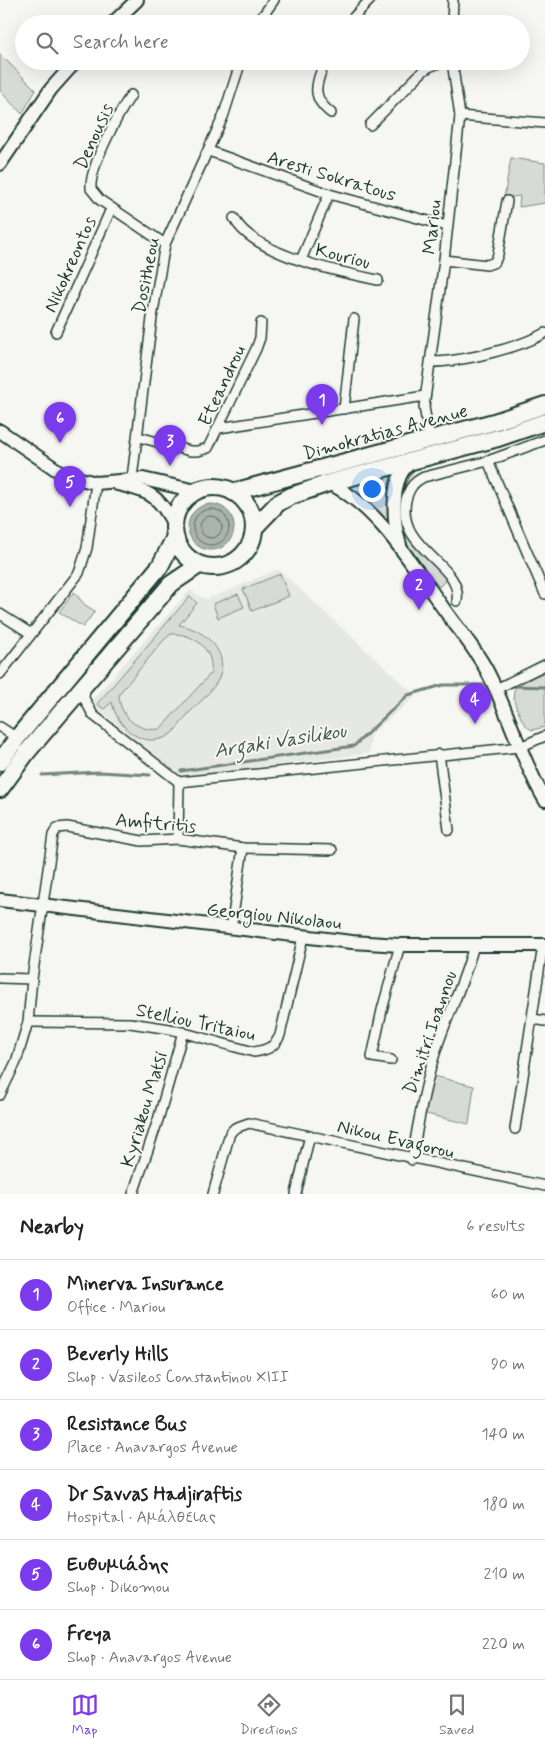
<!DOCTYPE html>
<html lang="en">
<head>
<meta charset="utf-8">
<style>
  body { margin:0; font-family:Mynerve,sans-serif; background:#f6f6f6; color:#222 }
  .you { position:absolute; left:371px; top:488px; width:18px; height:18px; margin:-12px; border:4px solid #fff; border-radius:50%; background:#1a73e8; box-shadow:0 0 0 8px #1a73e833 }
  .badge { display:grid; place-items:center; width:32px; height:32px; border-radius:50%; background:#7c3aed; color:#fff; font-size:16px; font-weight:700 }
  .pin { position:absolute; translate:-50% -41px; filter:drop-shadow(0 1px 2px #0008) }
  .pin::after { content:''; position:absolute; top:26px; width:18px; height:15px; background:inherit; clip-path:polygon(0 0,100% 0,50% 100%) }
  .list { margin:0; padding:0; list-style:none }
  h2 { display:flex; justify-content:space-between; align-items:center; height:65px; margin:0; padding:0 20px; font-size:21px }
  h2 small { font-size:16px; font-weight:400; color:#767676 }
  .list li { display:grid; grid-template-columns:32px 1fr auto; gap:15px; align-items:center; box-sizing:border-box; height:70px; padding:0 20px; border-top:1px solid #e0e0e0 }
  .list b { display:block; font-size:19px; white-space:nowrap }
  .list p { margin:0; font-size:16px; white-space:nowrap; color:#767676 }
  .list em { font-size:16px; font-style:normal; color:#767676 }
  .icon { flex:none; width:28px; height:28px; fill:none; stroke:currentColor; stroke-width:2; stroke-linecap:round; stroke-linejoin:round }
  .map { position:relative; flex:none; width:545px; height:1194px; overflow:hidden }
  .search { position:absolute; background:#fff; box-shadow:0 5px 20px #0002; left:15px; right:15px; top:15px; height:55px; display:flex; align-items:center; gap:12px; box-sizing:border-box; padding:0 18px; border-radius:28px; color:#767676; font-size:19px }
  .sheet { height:485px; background:#fff }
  nav { display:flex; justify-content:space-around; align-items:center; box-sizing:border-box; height:70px; border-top:1px solid #e0e0e0; background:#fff; font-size:14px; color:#767676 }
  nav a { display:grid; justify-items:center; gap:2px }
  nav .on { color:#7c3aed }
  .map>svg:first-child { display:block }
  .built { fill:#e6e8e4 }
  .green { fill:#d6dbd6; stroke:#7a8c85; fill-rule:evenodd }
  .water { fill:#aab3ae; stroke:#72847d }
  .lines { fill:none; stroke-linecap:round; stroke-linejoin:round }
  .shore { stroke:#576c65; stroke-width:1 }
  .stream { stroke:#72847d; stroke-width:3 }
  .street-casing { stroke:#1f3d34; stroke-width:12 }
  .secondary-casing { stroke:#1f3d34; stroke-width:16 }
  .highway-casing { stroke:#1f3d34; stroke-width:20 }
  .street { stroke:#f6f6f2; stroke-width:9 }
  .secondary { stroke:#f6f6f2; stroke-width:12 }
  .highway { stroke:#f6f6f2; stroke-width:16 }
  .labels { text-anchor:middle; stroke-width:4; stroke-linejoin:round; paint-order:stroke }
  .street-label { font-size:19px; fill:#1f3d34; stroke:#f6f6f2 }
  .water-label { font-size:20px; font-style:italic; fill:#425a52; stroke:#f6f6f2 }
</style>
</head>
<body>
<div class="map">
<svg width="545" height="1194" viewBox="0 0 545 1194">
  <rect width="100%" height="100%" fill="#f6f6f2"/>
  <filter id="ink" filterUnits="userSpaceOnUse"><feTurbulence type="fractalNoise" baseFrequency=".02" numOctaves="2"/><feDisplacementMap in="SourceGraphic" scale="10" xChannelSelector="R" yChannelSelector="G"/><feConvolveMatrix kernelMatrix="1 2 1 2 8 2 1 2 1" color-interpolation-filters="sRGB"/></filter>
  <g filter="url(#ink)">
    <path class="built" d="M278 569 416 696 371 734 370 753 187 777 161 763 90 702 190 590 204 599 216 596Z"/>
    <g class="green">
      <path d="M0 54 36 90 22 114 0 91Z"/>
      <path d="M511 158 545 163V203L519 207 520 196 504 198Z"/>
      <path d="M422 462C405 479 402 489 402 514L445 576 444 582 439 587C411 550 380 516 344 486Z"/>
      <path d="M280 574 289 596 252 611 243 589Z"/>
      <path d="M74 592 85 605 95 611 83 627 59 612Z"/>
      <path d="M238 594 244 607 218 618 213 604Z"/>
      <path d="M190 596 197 603 179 625C206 629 235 656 215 685 208 695 198 704 189 713 183 720 176 731 168 736 142 750 116 726 112 702L104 709 97 704ZM171 634C194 633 214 649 211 673L160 729C138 732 119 717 119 694L163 641Z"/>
      <path d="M545 672V727L532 730C524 726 522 720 518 711 505 683 522 681 545 672Z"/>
      <path d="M434 1076 474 1086 469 1124 422 1113Z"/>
    </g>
    <circle class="water" cx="211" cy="527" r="23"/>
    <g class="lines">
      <g class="shore">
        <circle cx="211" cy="527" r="18"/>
        <circle cx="211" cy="527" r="11"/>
      </g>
      <g class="stream">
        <path d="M513 686 545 687"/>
        <path d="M181 771 354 746 408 695 443 685H483"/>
        <path d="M42 775 100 772 150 775"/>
      </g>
      <g class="street-casing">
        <g id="street">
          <path d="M257 24 274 0"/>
          <path d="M347 24 370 0"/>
          <path d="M452 24 453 0"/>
          <path d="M227 61 239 66"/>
          <path d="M325 61C316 84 310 97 331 113"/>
          <path d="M131 95C119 113 89 167 91 189L100 200 165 244"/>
          <path d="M460 116 545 123"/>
          <path d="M370 125 423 71 429 67 444 61"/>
          <path d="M209 151 329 194 447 226"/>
          <path d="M234 218C253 255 339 272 378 280"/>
          <path d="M301 260 329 194"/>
          <path d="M444 260 487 265 495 262 498 254 507 201"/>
          <path d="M56 332 111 209"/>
          <path d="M431 362C461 362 519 348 545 333"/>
          <path d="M344 409 354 319"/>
          <path d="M219 428 425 396"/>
          <path d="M139 437 190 451H198L208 448 256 349 260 338 261 323"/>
          <path d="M430 440 424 407 444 260 460 116 452 61"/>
          <path d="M488 461 545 594"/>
          <path d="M132 478 152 318 165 244 223 117 241 61"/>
          <path d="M457 601C463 563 396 550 406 500 409 489 413 482 424 477L488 461 545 440"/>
          <path d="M0 614 30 633"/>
          <path d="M0 674 79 573 87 548 96 483"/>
          <path d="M85 688 84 698 93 715 179 782 520 747 545 736"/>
          <path d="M496 689 545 665"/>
          <path d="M0 727 17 738"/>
          <path d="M439 754 449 830"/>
          <path d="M178 839 179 782"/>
          <path d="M231 929 243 848"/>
          <path d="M0 978 32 979"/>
          <path d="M533 1019 545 1021"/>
          <path d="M28 1022 130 1023 170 1029 254 1052C267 1050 275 1047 280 1035L303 937"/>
          <path d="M391 1060 372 1057 382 1010 400 945"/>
          <path d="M0 1095 16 1062 28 1022 32 979 53 835 57 828 67 827 142 841 178 839 243 848 332 850"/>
          <path d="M515 1129 543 945"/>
          <path d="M412 1160C418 1122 425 1083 437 1047 449 1012 465 980 474 945"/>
          <path d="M133 1194 158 1120 183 1032"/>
          <path d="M213 1194 230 1133 235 1128 249 1123 545 1186"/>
          <path d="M296 1194 310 1135"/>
        </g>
      </g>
      <g class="secondary-casing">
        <g id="secondary">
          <path d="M112 24 137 0"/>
          <path d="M0 164 51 89 76 61"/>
          <path d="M0 431 60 472 73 477 96 483 143 479 196 491"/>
          <path d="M329 483C379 507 414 568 446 612 460 631 476 650 487 671 509 713 521 759 545 800"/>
          <path d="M117 484C149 491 159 495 174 525"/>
          <path d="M400 545C393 523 389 475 412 462"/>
          <path d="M0 900 352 942 400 945H545"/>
        </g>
      </g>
      <g class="highway-casing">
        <g id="highway">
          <circle cx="214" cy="527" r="40"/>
          <path d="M233 492 494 422 545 405"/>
          <path d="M255 527 278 503 291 496 329 483 498 438 545 422"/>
          <path d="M0 762 17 738 160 566 175 537"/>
          <path d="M0 789 27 752 171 584 199 565"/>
        </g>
      </g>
      <use href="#street" class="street"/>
      <use href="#secondary" class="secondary"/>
      <use href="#highway" class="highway"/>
    </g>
  </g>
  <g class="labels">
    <g class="street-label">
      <text transform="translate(93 136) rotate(-66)" y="7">Denousis</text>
      <text transform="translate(332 175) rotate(17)" y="7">Aresti Sokratous</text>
      <text transform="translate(431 227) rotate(-84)" y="7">Mariou</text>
      <text transform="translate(343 255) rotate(14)" y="7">Kouriou</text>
      <text transform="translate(69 264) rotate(-66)" y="7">Nikokreontos</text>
      <text transform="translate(145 275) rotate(-79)" y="7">Dositheou</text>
      <text transform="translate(221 385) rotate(-65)" y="7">Eteandrou</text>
      <text transform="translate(385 431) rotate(-15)" y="7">Dimokratias Avenue</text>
      <text transform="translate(156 822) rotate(5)" y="7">Amfitritis</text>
      <text transform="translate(274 915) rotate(6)" y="7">Georgiou Nikolaou</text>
      <text transform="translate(196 1021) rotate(12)" y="7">Stelliou Tritaiou</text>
      <text transform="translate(429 1032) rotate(-71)" y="7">Dimitri Ioannou</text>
      <text transform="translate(143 1109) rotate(-73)" y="7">Kyriakou Matsi</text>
      <text transform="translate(396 1138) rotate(13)" y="7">Nikou Evagorou</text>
    </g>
    <g class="water-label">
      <text transform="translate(280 740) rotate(-9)" y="7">Argaki Vasilikou</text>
    </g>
  </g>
</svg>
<div class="you"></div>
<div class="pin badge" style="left:322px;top:425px">1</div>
<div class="pin badge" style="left:419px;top:610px">2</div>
<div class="pin badge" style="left:170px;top:466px">3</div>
<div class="pin badge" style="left:475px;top:724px">4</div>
<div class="pin badge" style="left:70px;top:507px">5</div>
<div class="pin badge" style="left:60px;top:443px">6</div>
<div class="search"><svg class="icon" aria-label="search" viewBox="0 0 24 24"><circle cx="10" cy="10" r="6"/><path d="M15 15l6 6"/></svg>Search here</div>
</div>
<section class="sheet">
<h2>Nearby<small>6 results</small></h2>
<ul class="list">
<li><span class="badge">1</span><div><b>Minerva Insurance</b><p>Office · Mariou</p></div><em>60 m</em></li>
<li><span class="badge">2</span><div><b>Beverly Hills</b><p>Shop · Vasileos Constantinou XIII</p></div><em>90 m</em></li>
<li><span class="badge">3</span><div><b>Resistance Bus</b><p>Place · Anavargos Avenue</p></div><em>140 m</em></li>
<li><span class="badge">4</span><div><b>Dr Savvas Hadjiraftis</b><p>Hospital · Αμάλθειας</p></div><em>180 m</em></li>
<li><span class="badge">5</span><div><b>Ευθυμιάδης</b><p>Shop · Dikomou</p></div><em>210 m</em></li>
<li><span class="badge">6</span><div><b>Freya</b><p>Shop · Anavargos Avenue</p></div><em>220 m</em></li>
</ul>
</section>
<nav>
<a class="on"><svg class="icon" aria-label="map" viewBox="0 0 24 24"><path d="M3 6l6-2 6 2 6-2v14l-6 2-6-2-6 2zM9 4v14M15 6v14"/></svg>Map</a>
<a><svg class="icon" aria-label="directions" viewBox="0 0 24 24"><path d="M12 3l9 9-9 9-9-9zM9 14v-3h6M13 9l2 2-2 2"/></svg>Directions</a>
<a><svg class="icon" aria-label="saved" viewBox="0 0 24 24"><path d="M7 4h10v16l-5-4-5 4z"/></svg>Saved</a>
</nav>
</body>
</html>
